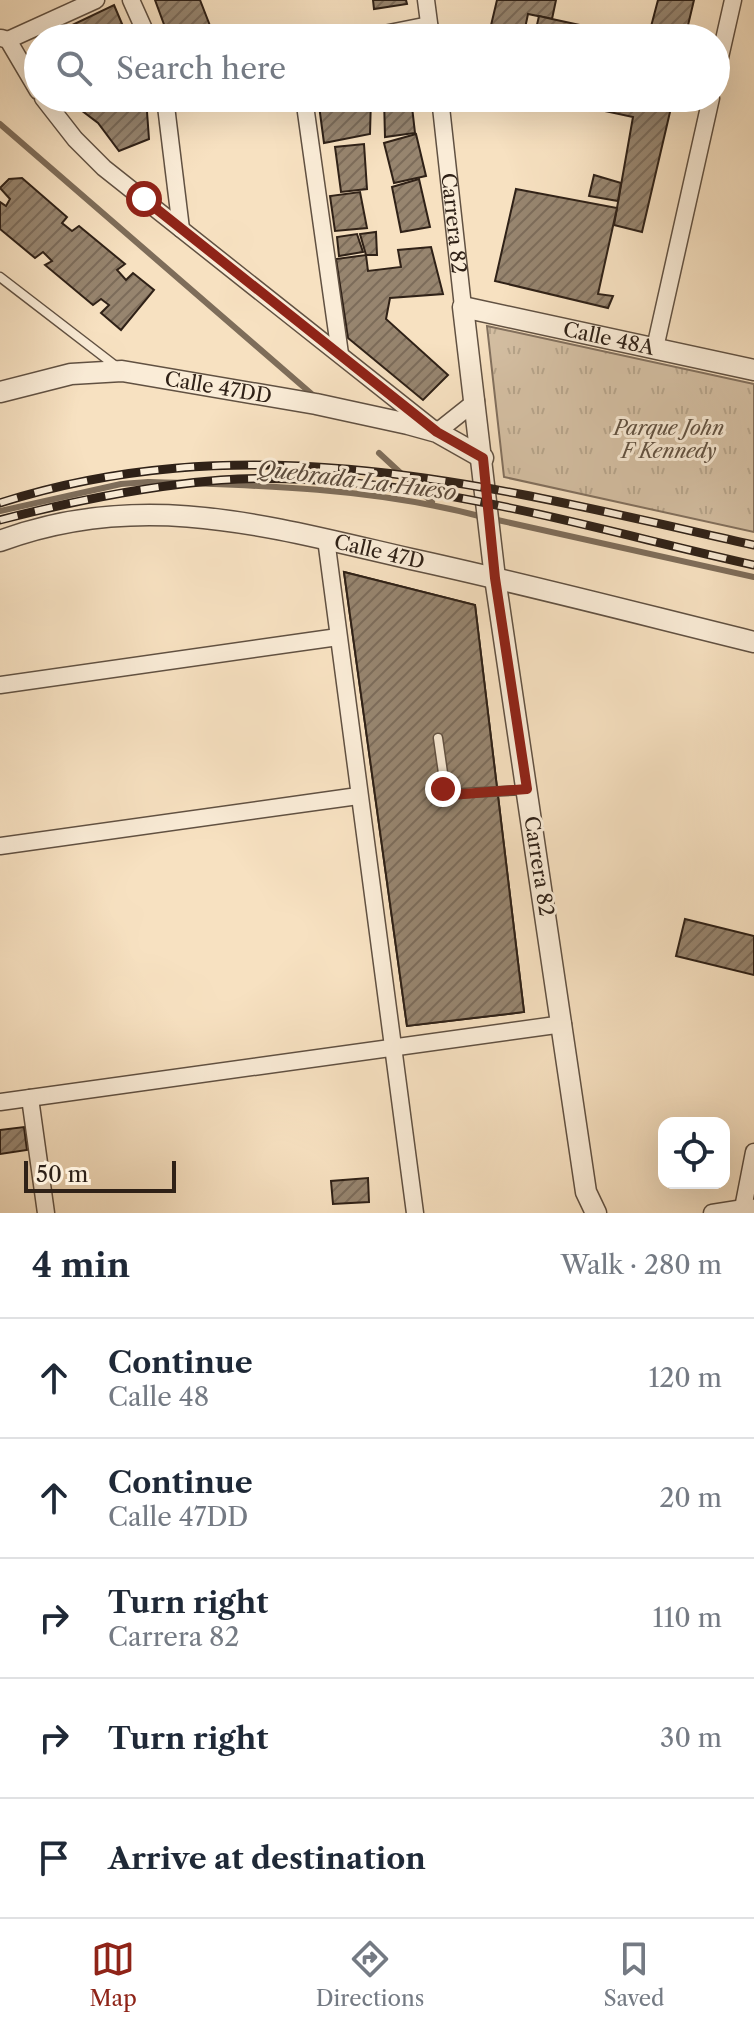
<!DOCTYPE html>
<html lang="en">
<head>
<meta charset="utf-8">
<style>
  body { margin:0; font-family:"Libre Caslon Text",serif; background:#f2f2f3; color:#1f2937 }
  .controls { position:absolute; right:24px; bottom:24px; display:grid; overflow:hidden; border-radius:16px; box-shadow:0 8px 32px #0002 }
  .controls button { width:72px; height:72px; display:grid; place-items:center; padding:0; border:0; border-bottom:2px solid #e0e1e3; background:#fff; color:#1f2937; font:40px sans-serif }
  .scale { position:absolute; left:24px; bottom:20px; width:152px; box-sizing:border-box; padding-left:8px; border:4px solid #2f2117; border-top:0; font-size:22px; line-height:28px; white-space:nowrap; color:#2f2117; -webkit-text-stroke:6px #faecd7; paint-order:stroke }
  .stop { position:absolute; width:24px; height:24px; margin:-18px; border:6px solid #8f2418; border-radius:50%; background:#fff }
  .stop.end { background:#8f2418; border-color:#fff; box-shadow:0 2px 8px #0008 }
  .list { margin:0; padding:0; list-style:none }
  h2 { display:flex; justify-content:space-between; align-items:center; height:104px; margin:0; padding:0 32px; font-size:34px }
  h2 small { font-size:26px; font-weight:400; color:#747a83 }
  .list li { display:grid; grid-template-columns:52px 1fr auto; gap:24px; align-items:center; box-sizing:border-box; height:120px; padding:0 32px; border-top:2px solid #e0e1e3 }
  .list b { display:block; font-size:30px; white-space:nowrap }
  .list p { margin:0; font-size:26px; white-space:nowrap; color:#747a83 }
  .list em { font-size:26px; font-style:normal; color:#747a83 }
  .icon { flex:none; width:44px; height:44px; fill:none; stroke:currentColor; stroke-width:2; stroke-linecap:round; stroke-linejoin:round }
  .map { position:relative; flex:none; width:754px; height:1213px; overflow:hidden }
  .search { position:absolute; background:#fff; box-shadow:0 8px 32px #0002; left:24px; right:24px; top:24px; height:88px; display:flex; align-items:center; gap:20px; box-sizing:border-box; padding:0 28px; border-radius:44px; color:#747a83; font-size:30px }
  .sheet { height:704px; background:#fff }
  nav { display:flex; justify-content:space-around; align-items:center; box-sizing:border-box; height:112px; border-top:2px solid #e0e1e3; background:#fff; font-size:22px; color:#747a83 }
  nav a { display:grid; justify-items:center; gap:4px }
  nav .on { color:#8f2418 }
  .map>svg:first-child { display:block }
  .park { fill:url(#park-tufts); stroke:#82705e; stroke-width:2 }
  .lines { fill:none; stroke-linecap:round; stroke-linejoin:round }
  .stream { stroke:#7e6d5a; stroke-width:6 }
  .building { fill:url(#building-hatch); stroke:#2f2117; stroke-width:2 }
  .service-casing { stroke:#615142; stroke-width:11 }
  .minor-casing { stroke:#615142; stroke-width:19 }
  .tertiary-casing { stroke:#615142; stroke-width:23 }
  .service { stroke:#faecd7; stroke-width:8 }
  .minor { stroke:#faecd7; stroke-width:16 }
  .tertiary { stroke:#faecd7; stroke-width:20 }
  .rail-casing { stroke:#2f2117; stroke-width:9 }
  .rail { stroke:#faecd7; stroke-width:6; stroke-dasharray:18; stroke-linecap:butt }
  .route { stroke:#8f2418; stroke-width:10 }
  .labels { text-anchor:middle; stroke-width:6; stroke-linejoin:round; paint-order:stroke }
  .street-label { font-size:20px; fill:#2f2117; stroke:#faecd7 }
  .park-label { font-size:20px; font-style:italic; fill:#615141; stroke:#faecd7 }
  .water-label { font-size:22px; font-style:italic; fill:#5d4d3e; stroke:#faecd7 }
</style>
</head>
<body>
<div class="map">
<svg width="754" height="1213" viewBox="0 0 754 1213">
  <defs>
    <pattern id="park-tufts" width="24" height="20" patternUnits="userSpaceOnUse" patternTransform="scale(2)"><rect width="24" height="20" fill="#d5c0a4"/><path d="M3 7l-1-3M5 7V3M7 7l1-3M15 17l-1-3M17 17v-4M19 17l1-3" fill="none" stroke="#b7a58c"/></pattern>
    <pattern id="building-hatch" width="6" height="6" patternUnits="userSpaceOnUse" patternTransform="scale(2)"><rect width="6" height="6" fill="#97856f"/><path d="M-1 1l2-2M0 6l6-6M5 7l2-2" fill="none" stroke="#7c6c5a"/></pattern>
  </defs>
  <rect width="100%" height="100%" fill="#f7e1c1"/>
  <filter id="stains"><feTurbulence type="fractalNoise" baseFrequency=".0025" numOctaves="4"/><feColorMatrix values="0 0 0 0 .2 0 0 0 0 .09 0 0 0 0 .02 0 0 0 .5 -.17"/></filter>
  <radialGradient id="worn" r=".72"><stop offset=".6" stop-color="#630" stop-opacity="0"/><stop offset="1" stop-color="#630" stop-opacity=".3"/></radialGradient>
  <path class="park" d="M487 326 754 384V532L504 477Z"/>
  <g class="lines">
    <g class="stream">
      <path d="M0 124 314 396"/>
      <path d="M379 453 432 502"/>
      <path d="M0 511 121 484 148 482C259 485 375 488 483 517"/>
      <path d="M493 519 754 577"/>
    </g>
  </g>
  <g class="building">
    <path d="M155 0H200L214 36 169 38Z"/>
    <path d="M373 0H406L407 4 374 9Z"/>
    <path d="M497 0H556L552 19 528 14 523 38H488Z"/>
    <path d="M658 0H694L685 38H648Z"/>
    <path d="M114 5 128 38H45Z"/>
    <path d="M539 16 552 19 640 38H534Z"/>
    <path d="M75 98H146L149 139 119 151 98 123 81 110Z"/>
    <path d="M318 98H371L370 134 324 143Z"/>
    <path d="M384 98H411L415 133 385 137Z"/>
    <path d="M544 98H665L670 112 642 232 614 225 633 117Z"/>
    <path d="M416 134 426 176 394 183 384 143Z"/>
    <path d="M364 144 367 189 341 192 335 147Z"/>
    <path d="M594 175 621 183 618 201 589 196Z"/>
    <path d="M22 178 67 217 62 223 72 231 79 226 125 264 117 270 126 280 133 273 154 290 121 330 101 313 109 305 101 299 93 305 45 265 52 261 43 252 35 258 0 229V202L6 206 10 199 0 188 9 179Z"/>
    <path d="M419 179 430 227 401 232 392 187Z"/>
    <path d="M516 189 617 208 598 294 613 296 608 308 495 281Z"/>
    <path d="M360 192 367 228 335 231 330 196Z"/>
    <path d="M376 232 377 255H366L360 234Z"/>
    <path d="M357 234 363 252 339 256 337 237Z"/>
    <path d="M431 247 443 294 390 298 386 319 448 375 423 400 348 338 336 259 366 255 368 271 401 267 398 250Z"/>
    <path d="M344 572 475 605 524 1012 407 1026Z"/>
    <path d="M344 572 475 605 524 1012 407 1026Z"/>
    <path d="M685 919 754 936V975L676 956Z"/>
    <path d="M24 1127 27 1150 0 1154V1130Z"/>
    <path d="M368 1178 369 1202 333 1204 331 1181Z"/>
  </g>
  <g class="lines">
    <g class="service-casing">
      <g id="service">
        <path d="M0 277 117 367"/>
        <path d="M438 738 446 794 524 790"/>
      </g>
    </g>
    <g class="minor-casing">
      <g id="minor">
        <path d="M131 0 148 38"/>
        <path d="M426 0 431 38"/>
        <path d="M1 38 8 40 38 91"/>
        <path d="M364 38 429 25"/>
        <path d="M8 40 96 0"/>
        <path d="M716 75 733 0"/>
        <path d="M43 98 75 139 104 168 437 432 476 401"/>
        <path d="M165 98 181 229"/>
        <path d="M304 98 340 354"/>
        <path id="s1" d="M440 98 463 307"/>
        <path d="M655 348 711 98"/>
        <path d="M326 539 415 1213"/>
        <path d="M0 685 338 637"/>
        <path d="M0 846 358 796"/>
        <path d="M30 1098 46 1213"/>
        <path d="M0 1102 563 1024"/>
        <path d="M743 1208 754 1152"/>
        <path d="M712 1213 750 1207"/>
      </g>
    </g>
    <g class="tertiary-casing">
      <g id="tertiary">
        <path id="s2" d="M0 392 71 374 122 371 316 404 408 424 437 432 483 458"/>
        <path id="s3" d="M0 541C142 488 271 527 411 559 526 584 640 614 754 642"/>
        <path id="s4" d="M596 1213 586 1192 495 578 463 307 754 370"/>
      </g>
    </g>
    <use href="#service" class="service"/>
    <use href="#minor" class="minor"/>
    <use href="#tertiary" class="tertiary"/>
    <g class="rail-casing">
      <g id="rail">
        <path d="M0 503C256 421 502 489 754 545"/>
        <path d="M0 520C73 501 146 486 221 480 398 468 583 527 754 565"/>
      </g>
    </g>
    <use href="#rail" class="rail"/>
  </g>
  <g class="lines">
    <path class="route" d="M144 199 437 432 483 458 495 578 527 789 451 795 443 789"/>
  </g>
  <g class="labels">
    <g class="street-label">
      <text dy="7" stroke="none"><textPath href="#s1" startOffset="126">Carrera 82</textPath></text>
      <text dy="7" stroke="none"><textPath href="#s4" startOffset="1066">Calle 48A</textPath></text>
      <text dy="7" stroke="none"><textPath href="#s2" startOffset="222">Calle 47DD</textPath></text>
      <text dy="7" stroke="none"><textPath href="#s3" startOffset="386">Calle 47D</textPath></text>
      <text transform="translate(539 866) rotate(81)" y="7">Carrera 82</text>
    </g>
    <g class="park-label">
      <text x="669" y="435">Parque John<tspan x="669" dy="23">F Kennedy</tspan></text>
    </g>
    <g class="water-label">
      <text transform="translate(357 480) rotate(7)" y="8">Quebrada La Hueso</text>
    </g>
  </g>
  <rect width="100%" height="100%" filter="url(#stains)"/>
  <rect width="100%" height="100%" fill="url(#worn)"/>
</svg>
<div class="controls">
<button><svg class="icon" aria-label="locate" viewBox="0 0 24 24"><circle cx="12" cy="12" r="6"/><path d="M12 2v4M12 18v4M2 12h4M18 12h4"/></svg></button>
</div>
<div class="scale">50 m</div>
<div class="stop" style="left:144px;top:199px"></div>
<div class="stop end" style="left:443px;top:789px"></div>
<div class="search"><svg class="icon" aria-label="search" viewBox="0 0 24 24"><circle cx="10" cy="10" r="6"/><path d="M15 15l6 6"/></svg>Search here</div>
</div>
<section class="sheet">
<h2>4 min<small>Walk · 280 m</small></h2>
<ul class="list">
<li><svg class="icon" aria-label="ahead" viewBox="0 0 24 24"><path d="M12 20V5M6 11l6-6 6 6"/></svg><div><b>Continue</b><p>Calle 48</p></div><em>120 m</em></li>
<li><svg class="icon" aria-label="ahead" viewBox="0 0 24 24"><path d="M12 20V5M6 11l6-6 6 6"/></svg><div><b>Continue</b><p>Calle 47DD</p></div><em>20 m</em></li>
<li><svg class="icon" aria-label="right" viewBox="0 0 24 24"><path d="M7 20v-9h11M14 6l5 5-5 5"/></svg><div><b>Turn right</b><p>Carrera 82</p></div><em>110 m</em></li>
<li><svg class="icon" aria-label="right" viewBox="0 0 24 24"><path d="M7 20v-9h11M14 6l5 5-5 5"/></svg><div><b>Turn right</b></div><em>30 m</em></li>
<li><svg class="icon" aria-label="arrive" viewBox="0 0 24 24"><path d="M6 21V4h12l-3 4 3 4H6"/></svg><div><b>Arrive at destination</b></div></li>
</ul>
</section>
<nav>
<a class="on"><svg class="icon" aria-label="map" viewBox="0 0 24 24"><path d="M3 6l6-2 6 2 6-2v14l-6 2-6-2-6 2zM9 4v14M15 6v14"/></svg>Map</a>
<a><svg class="icon" aria-label="directions" viewBox="0 0 24 24"><path d="M12 3l9 9-9 9-9-9zM9 14v-3h6M13 9l2 2-2 2"/></svg>Directions</a>
<a><svg class="icon" aria-label="saved" viewBox="0 0 24 24"><path d="M7 4h10v16l-5-4-5 4z"/></svg>Saved</a>
</nav>
</body>
</html>
